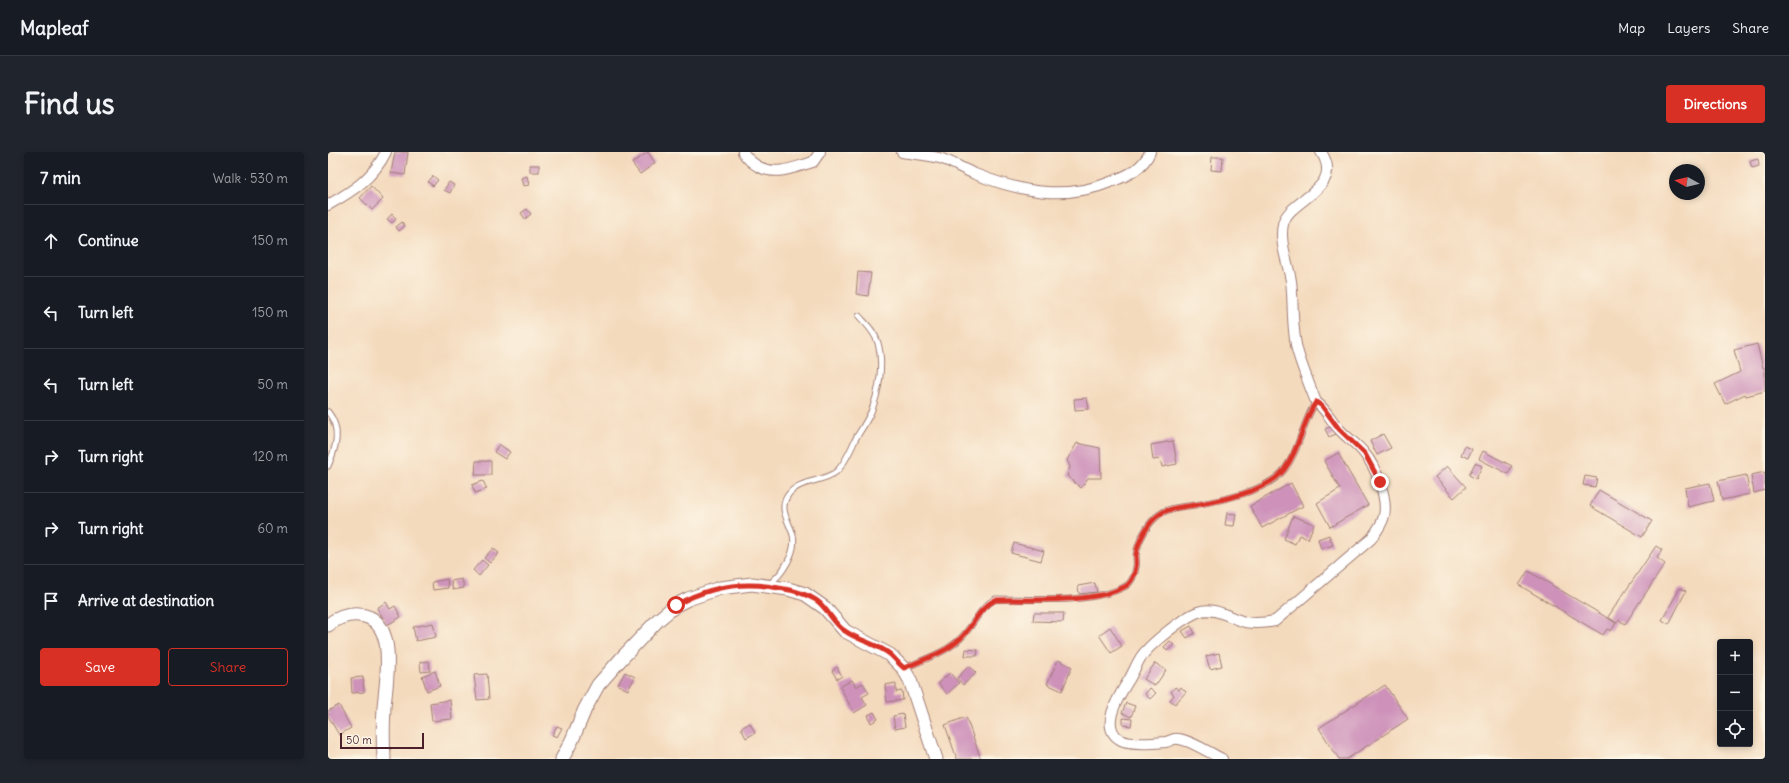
<!DOCTYPE html>
<html lang="en">
<head>
<meta charset="utf-8">
<style>
  body { margin:0; font-family:Delius,sans-serif; background:#20242c; color:#f1f3f6 }
  .controls { position:absolute; right:12px; bottom:12px; display:grid; overflow:hidden; border-radius:4px; box-shadow:0 2px 6px #0003 }
  .controls button { width:36px; height:36px; display:grid; place-items:center; padding:0; border:0; border-bottom:1px solid #363941; background:#171b24; color:#f1f3f6; font:20px sans-serif }
  .compass { position:absolute; left:1341px; top:12px; width:36px; height:36px; border-radius:50%; background:#171b24; box-shadow:0 2px 6px #0003; rotate:278deg }
  .scale { position:absolute; left:12px; bottom:10px; width:84px; box-sizing:border-box; padding-left:4px; border:2px solid #4a1f2b; border-top:0; font-size:11px; line-height:14px; white-space:nowrap; color:#4a1f2b; -webkit-text-stroke:3px #fcf5e5; paint-order:stroke }
  .stop { position:absolute; width:12px; height:12px; margin:-9px; border:3px solid #d93025; border-radius:50%; background:#fff }
  .stop.end { background:#d93025; border-color:#fff; box-shadow:0 1px 4px #0008 }
  .list { margin:0; padding:0; list-style:none }
  h2 { display:flex; justify-content:space-between; align-items:center; height:52px; margin:0; padding:0 16px; font-size:17px }
  h2 small { font-size:13px; font-weight:400; color:#9ea1a6 }
  .list li { display:grid; grid-template-columns:26px 1fr auto; gap:12px; align-items:center; box-sizing:border-box; height:72px; padding:0 16px; border-top:1px solid #363941 }
  .list b { display:block; font-size:15px; white-space:nowrap }
  .list em { font-size:13px; font-style:normal; color:#9ea1a6 }
  .actions { display:flex; gap:8px; padding:12px 16px }
  .actions a { flex:1; padding:9px 0; border:1px solid #d93025; border-radius:4px; text-align:center; font-size:14px; color:#d93025 }
  .actions .main { background:#d93025; color:#fff }
  .icon { flex:none; width:22px; height:22px; fill:none; stroke:currentColor; stroke-width:2; stroke-linecap:round; stroke-linejoin:round }
  .map { position:relative; flex:none; width:1437px; height:607px; overflow:hidden; border-radius:4px }
  header { display:flex; align-items:center; gap:24px; box-sizing:border-box; height:56px; padding:0 20px; background:#171b24; border-bottom:1px solid #363941 }
  header strong { font-size:19px }
  nav { display:flex; gap:22px; margin-inline-start:auto; font-size:14px }
  .intro { display:flex; align-items:center; justify-content:space-between; box-sizing:border-box; height:96px; padding:0 24px }
  h1 { margin:0; font-size:28px }
  .button { padding:10px 18px; border-radius:4px; background:#d93025; color:#fff; font-size:14px; font-weight:700 }
  main { display:flex; gap:24px; padding:0 24px }
  aside { flex:1; background:#171b24; border-radius:4px; box-shadow:0 2px 6px #0003 }
  .map>svg:first-child { display:block }
  .building { fill:#cd91ba }
  .lines { fill:none; stroke-linecap:round; stroke-linejoin:round }
  .service-casing { stroke:#9f7c74; stroke-width:7 }
  .minor-casing { stroke:#9f7c74; stroke-width:12 }
  .tertiary-casing { stroke:#9f7c74; stroke-width:15 }
  .service { stroke:#fff; stroke-width:5 }
  .minor { stroke:#fff; stroke-width:10 }
  .tertiary { stroke:#fff; stroke-width:13 }
  .route { stroke:#d93025; stroke-width:5 }
</style>
</head>
<body>
<header>
<strong>Mapleaf</strong>
<nav><a>Map</a><a>Layers</a><a>Share</a></nav>
</header>
<div class="intro"><h1>Find us</h1><a class="button">Directions</a></div>
<main>
<aside>
<h2>7 min<small>Walk · 530 m</small></h2>
<ul class="list">
<li><svg class="icon" aria-label="ahead" viewBox="0 0 24 24"><path d="M12 20V5M6 11l6-6 6 6"/></svg><div><b>Continue</b></div><em>150 m</em></li>
<li><svg class="icon" aria-label="left" viewBox="0 0 24 24"><path d="M17 20v-9H6M10 6l-5 5 5 5"/></svg><div><b>Turn left</b></div><em>150 m</em></li>
<li><svg class="icon" aria-label="left" viewBox="0 0 24 24"><path d="M17 20v-9H6M10 6l-5 5 5 5"/></svg><div><b>Turn left</b></div><em>50 m</em></li>
<li><svg class="icon" aria-label="right" viewBox="0 0 24 24"><path d="M7 20v-9h11M14 6l5 5-5 5"/></svg><div><b>Turn right</b></div><em>120 m</em></li>
<li><svg class="icon" aria-label="right" viewBox="0 0 24 24"><path d="M7 20v-9h11M14 6l5 5-5 5"/></svg><div><b>Turn right</b></div><em>60 m</em></li>
<li><svg class="icon" aria-label="arrive" viewBox="0 0 24 24"><path d="M6 21V4h12l-3 4 3 4H6"/></svg><div><b>Arrive at destination</b></div></li>
</ul>
<div class="actions"><a class="main">Save</a><a>Share</a></div>
</aside>
<div class="map">
<svg width="1437" height="607" viewBox="0 0 1437 607">
  <rect width="100%" height="100%" fill="#fcf5e5"/>
  <filter id="ink" filterUnits="userSpaceOnUse"><feTurbulence type="fractalNoise" baseFrequency=".025" numOctaves="2"/><feDisplacementMap in="SourceGraphic" scale="8" xChannelSelector="R" yChannelSelector="G"/><feConvolveMatrix kernelMatrix="1 2 1 2 8 2 1 2 1" color-interpolation-filters="sRGB"/></filter>
  <filter id="wash" filterUnits="userSpaceOnUse"><feTurbulence type="fractalNoise" baseFrequency=".012" numOctaves="4" result="noise"/><feDisplacementMap in="SourceGraphic" scale="16" xChannelSelector="R" yChannelSelector="G"/><feGaussianBlur stdDeviation="0.9" result="paint"/><feColorMatrix in="noise" values="0 0 0 0 0 0 0 0 0 0 0 0 0 0 0 0 0 1.4 0 .05"/><feComposite in="paint" operator="in"/></filter>
  <g filter="url(#wash)">
    <rect width="100%" height="100%" fill="#f4dabd"/>
    <g id="blocks">
      <g class="building">
        <path d="M67 0H80L77 23 63 21Z"/>
        <path d="M320 0 327 11 312 22 304 11Z"/>
        <path d="M884 5H895L894 19 883 18Z"/>
        <path d="M1430 7 1431 14 1424 16 1422 9Z"/>
        <rect x="202" y="13" width="9" height="7"/>
        <path d="M105 24 110 28 105 34 100 30Z"/>
        <path d="M199 24 201 33 195 34 193 26Z"/>
        <path d="M121 30 126 33 122 41 116 38Z"/>
        <path d="M43 34 55 47 44 58 32 46Z"/>
        <path d="M199 57 203 62 197 67 193 61Z"/>
        <path d="M64 62 68 67 64 71 59 67Z"/>
        <path d="M74 70 77 74 71 79 68 75Z"/>
        <path d="M530 120 543 121 540 144 528 142Z"/>
        <path d="M1429 192 1435 216H1437V239L1418 244 1417 242 1397 252 1387 232 1412 220 1406 198Z"/>
        <path d="M759 246 761 257 747 258 746 247Z"/>
        <path d="M1004 274 1008 282 1001 285 997 277Z"/>
        <path d="M1055 282 1063 296 1049 303 1042 289Z"/>
        <path d="M845 289 849 312 834 315 832 307 825 308 823 293Z"/>
        <path d="M749 291 772 296 773 326H760L753 336 739 324 742 315 739 308Z"/>
        <path d="M171 292 182 300 177 307 166 300Z"/>
        <path d="M1137 294 1144 297 1140 306 1133 303Z"/>
        <path d="M1155 299 1184 314 1180 322 1151 307Z"/>
        <path d="M1010 301 1040 353 1002 375 989 351 1012 337 996 309Z"/>
        <path d="M148 309H163V323H147Z"/>
        <path d="M1147 311 1154 314 1148 327 1141 323Z"/>
        <path d="M1119 314 1138 335 1126 346 1107 325Z"/>
        <path d="M1437 320V338L1426 341 1423 323Z"/>
        <path d="M1418 323 1422 342 1394 348 1390 329Z"/>
        <path d="M1257 324 1269 326 1267 335 1255 333Z"/>
        <path d="M155 329 159 337 147 341 144 333Z"/>
        <path d="M963 331 975 354 934 376 922 354Z"/>
        <path d="M1382 331 1386 349 1360 355 1357 336Z"/>
        <path d="M1271 338 1324 369 1314 385 1262 354Z"/>
        <path d="M899 361 908 362 906 374 897 373Z"/>
        <path d="M965 364 986 372 980 387 971 383 967 392 956 387Z"/>
        <path d="M1001 383 1005 393 993 397 990 387Z"/>
        <path d="M686 391 716 399 713 409 683 401Z"/>
        <path d="M1328 394 1334 398 1329 406 1337 412 1297 472 1291 468 1289 471 1280 465Z"/>
        <path d="M165 396 171 401 162 411 156 406Z"/>
        <path d="M154 408 160 413 151 424 145 418Z"/>
        <path d="M1200 419 1288 471 1283 479 1279 477 1275 483 1191 433Z"/>
        <path d="M119 427 120 436 105 438 104 430Z"/>
        <path d="M134 427 136 436 125 438 123 429Z"/>
        <path d="M767 431 769 440 751 442 750 434Z"/>
        <path d="M1352 436 1358 439 1341 472 1334 468Z"/>
        <path d="M58 450 62 457 67 454 73 465 59 473 49 456Z"/>
        <path d="M706 461H736L735 470 705 469Z"/>
        <path d="M105 471 108 485 88 489 85 475Z"/>
        <path d="M863 474 867 481 859 486 854 479Z"/>
        <path d="M782 475 794 494 783 501 771 483Z"/>
        <path d="M842 489 846 493 839 499 836 495Z"/>
        <path d="M638 497 650 498 649 504H637Z"/>
        <path d="M891 501 894 514 882 517 878 504Z"/>
        <path d="M730 508 744 515 734 539 719 532Z"/>
        <path d="M101 509 102 519 93 520 92 510Z"/>
        <path d="M827 511 838 518 827 534 816 527Z"/>
        <path d="M641 514 648 521 635 533 629 526Z"/>
        <path d="M509 515 514 524 509 527 504 519Z"/>
        <path d="M107 519 112 534 99 539 94 524Z"/>
        <path d="M297 520 307 525 300 538 290 533Z"/>
        <path d="M622 521 631 531 619 542 610 531Z"/>
        <path d="M159 522 161 547 149 548 146 523Z"/>
        <path d="M35 525 36 540 24 541 23 526Z"/>
        <path d="M524 528 528 535 535 531 541 541 534 545 539 553 526 561 512 535Z"/>
        <path d="M568 531V540L574 539 575 548 559 550 557 533Z"/>
        <path d="M1057 533 1080 567 1019 607H1011L991 576Z"/>
        <path d="M847 535 851 538 853 535 858 540 847 552 842 548 846 543 843 540Z"/>
        <path d="M822 536 828 541 822 547 817 542Z"/>
        <path d="M122 548 124 567 104 569 102 551Z"/>
        <path d="M798 551 807 554 803 565 794 561Z"/>
        <path d="M11 553 23 576 11 583 0 564V559Z"/>
        <path d="M546 560 550 567 543 571 540 563Z"/>
        <path d="M575 562 577 575 567 577 565 564Z"/>
        <path d="M638 565 653 607H629L617 573Z"/>
        <path d="M795 566 804 567 803 574 795 573Z"/>
        <path d="M422 571 427 581 418 586 413 576Z"/>
        <path d="M229 574 234 576 229 585 224 583Z"/>
      </g>
    </g>
  </g>
  <g filter="url(#ink)">
    <use href="#blocks" fill-opacity="0" stroke="#9f7c74" stroke-width="1"/>
    <g class="lines">
      <g class="service-casing">
        <g id="service">
          <path d="M0 260C14 277 8 296 0 314"/>
          <path d="M441 432C454 423 469 400 465 383 461 369 450 357 460 343 472 327 493 331 508 320 517 312 523 297 528 286 533 278 539 269 543 260 551 240 556 212 550 191 547 180 538 172 531 164"/>
          <path d="M576 516C595 508 617 501 632 487 646 474 650 457 667 447 703 447 764 452 796 435 803 432 807 423 808 415 809 411 808 407 808 403 810 389 820 370 832 362 842 355 855 355 867 353 894 348 938 340 956 318 972 298 974 270 988 250"/>
        </g>
      </g>
      <g class="minor-casing">
        <g id="minor">
          <path d="M415 0C419 7 424 11 431 15 450 24 467 15 485 10L492 0"/>
          <path d="M574 0C586 2 599 3 611 6 623 9 634 17 647 22 693 40 738 49 785 29 801 23 815 16 822 0"/>
          <path d="M0 53C25 39 45 26 58 0"/>
          <path d="M894 607C884 602 860 587 850 587 846 586 842 589 838 590 827 591 802 593 793 588 769 575 793 541 802 526 806 519 809 511 813 505 822 492 856 465 870 460 886 454 902 466 917 470 928 472 937 471 947 469L1043 387C1048 380 1054 373 1056 364 1060 346 1048 315 1036 301 1029 292 1019 286 1012 278 1003 269 998 257 988 250 982 234 975 218 970 201 963 178 966 153 963 129 960 110 951 91 955 72 960 47 1018 37 993 0"/>
        </g>
      </g>
      <g class="tertiary-casing">
        <g id="tertiary">
          <path d="M0 473C9 466 19 462 31 463 71 466 58 529 56 555 55 572 55 590 56 607"/>
          <path d="M234 607 244 588 257 557 270 533 293 507 330 468 348 453 360 447 392 436 424 432 460 437 477 442 497 456 517 479 562 503 575 516 582 528 608 607"/>
        </g>
      </g>
      <use href="#service" class="service"/>
      <use href="#minor" class="minor"/>
      <use href="#tertiary" class="tertiary"/>
    </g>
  </g>
  <g class="lines" filter="url(#ink)">
    <path class="route" d="M348 453C380 435 415 429 451 436 464 438 477 441 488 448 500 456 505 472 517 479 531 489 550 492 563 503 567 507 571 512 576 516 594 508 618 501 633 486 646 473 650 457 667 448 703 447 764 452 796 435 803 432 807 423 808 415 809 411 808 407 808 403 810 389 820 370 832 362 842 355 856 355 867 353 894 348 938 340 956 318 972 297 974 270 988 250L994 254 1011 277 1037 302 1052 330"/>
  </g>
</svg>
<div class="controls">
<button>+</button>
<button>−</button>
<button><svg class="icon" aria-label="locate" viewBox="0 0 24 24"><circle cx="12" cy="12" r="6"/><path d="M12 2v4M12 18v4M2 12h4M18 12h4"/></svg></button>
</div>
<svg class="compass" viewBox="-18 -18 36 36"><path d="M0-13l5 13h-10z" fill="#e53935"/><path d="M0 13l5-13h-10z" fill="#9ea1a6"/></svg>
<div class="scale">50 m</div>
<div class="stop" style="left:348px;top:453px"></div>
<div class="stop end" style="left:1052px;top:330px"></div>
</div>
</main>
</body>
</html>
